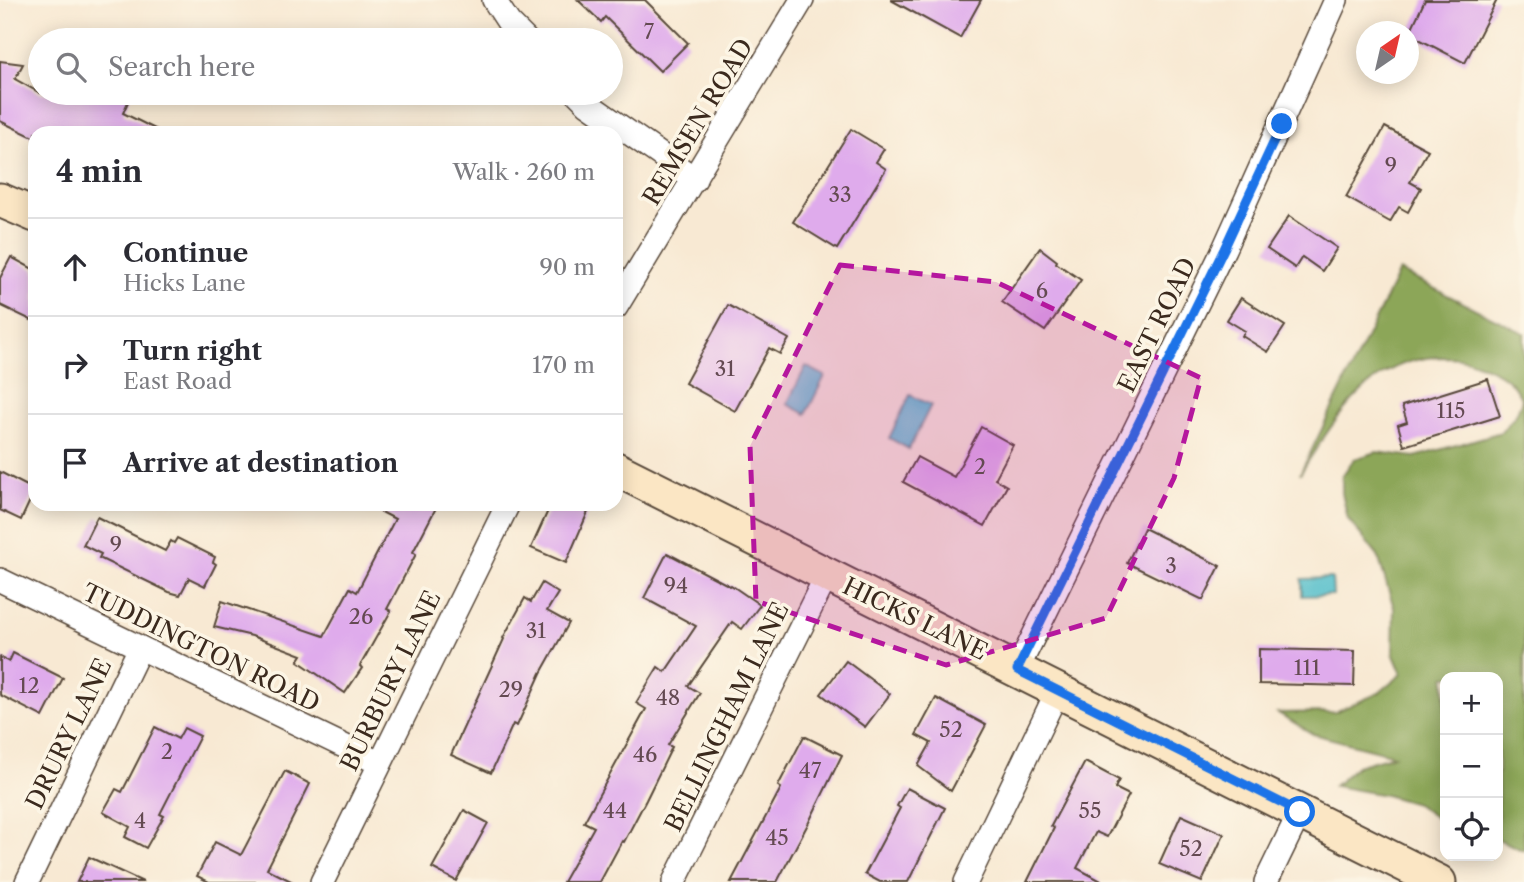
<!DOCTYPE html>
<html lang="en">
<head>
<meta charset="utf-8">
<style>
  body { margin:0; font-family:"Libre Caslon Text",serif; background:#f2f2f3; color:#2b2b33 }
  .controls { position:absolute; right:21px; bottom:21px; display:grid; overflow:hidden; border-radius:14px; box-shadow:0 4px 18px #0003 }
  .controls button { width:63px; height:63px; display:grid; place-items:center; padding:0; border:0; border-bottom:2px solid #e1e1e2; background:#fff; color:#2b2b33; font:35px sans-serif }
  .compass { position:absolute; left:1356px; top:21px; width:63px; height:63px; border-radius:50%; background:#fff; box-shadow:0 4px 18px #0003; rotate:34deg }
  .stop { position:absolute; width:21px; height:21px; margin:-16px; border:5px solid #1a73e8; border-radius:50%; background:#fff }
  .stop.end { background:#1a73e8; border-color:#fff; box-shadow:0 2px 7px #0008 }
  .list { margin:0; padding:0; list-style:none }
  h2 { display:flex; justify-content:space-between; align-items:center; height:91px; margin:0; padding:0 28px; font-size:30px }
  h2 small { font-size:23px; font-weight:400; color:#7c7c81 }
  .list li { display:grid; grid-template-columns:46px 1fr auto; gap:21px; align-items:center; box-sizing:border-box; height:98px; padding:0 28px; border-top:2px solid #e1e1e2 }
  .list b { display:block; font-size:26px; white-space:nowrap }
  .list p { margin:0; font-size:23px; white-space:nowrap; color:#7c7c81 }
  .list em { font-size:23px; font-style:normal; color:#7c7c81 }
  .icon { flex:none; width:38px; height:38px; fill:none; stroke:currentColor; stroke-width:2; stroke-linecap:round; stroke-linejoin:round }
  .map { position:relative; flex:none; width:1524px; height:882px; overflow:hidden }
  .search { position:absolute; background:#fff; box-shadow:0 4px 18px #0003; left:28px; top:28px; width:595px; height:77px; display:flex; align-items:center; gap:18px; box-sizing:border-box; padding:0 24px; border-radius:38px; color:#7c7c81; font-size:26px }
  .panel { position:absolute; background:#fff; box-shadow:0 4px 18px #0003; left:28px; top:126px; width:595px; height:385px; border-radius:21px }
  .map>svg:first-child { display:block }
  .forest { fill:#8ca658; stroke:#64683b; stroke-width:2 }
  .water { fill:#51becb; stroke:#467474; stroke-width:2 }
  .building { fill:#dfabec }
  .lines { fill:none; stroke-linecap:round; stroke-linejoin:round }
  .street-casing { stroke:#574739; stroke-width:26 }
  .secondary-casing { stroke:#574739; stroke-width:37 }
  .street { stroke:#fff; stroke-width:23 }
  .secondary { stroke:#fbe6c4; stroke-width:33 }
  .route { stroke:#1a73e8; stroke-width:9 }
  .marked { fill:#b5179e; fill-opacity:0.2; stroke:#b5179e; stroke-width:5; stroke-dasharray:14 9; stroke-linejoin:round }
  .labels { text-anchor:middle; stroke-width:7; stroke-linejoin:round; paint-order:stroke }
  .number-label { font-size:21px; fill:#644a52 }
  .street-label { font-size:24px; fill:#3b2a1e; stroke:#fcf5e5 }
</style>
</head>
<body>
<div class="map">
<svg width="1524" height="882" viewBox="0 0 1524 882">
  <rect width="100%" height="100%" fill="#fcf5e5"/>
  <filter id="ink" filterUnits="userSpaceOnUse"><feTurbulence type="fractalNoise" baseFrequency=".0143" numOctaves="2"/><feDisplacementMap in="SourceGraphic" scale="14" xChannelSelector="R" yChannelSelector="G"/><feConvolveMatrix kernelMatrix="1 2 1 2 8 2 1 2 1" color-interpolation-filters="sRGB"/></filter>
  <filter id="wash" filterUnits="userSpaceOnUse"><feTurbulence type="fractalNoise" baseFrequency=".00686" numOctaves="4" result="noise"/><feDisplacementMap in="SourceGraphic" scale="28" xChannelSelector="R" yChannelSelector="G"/><feGaussianBlur stdDeviation="1.57" result="paint"/><feColorMatrix in="noise" values="0 0 0 0 0 0 0 0 0 0 0 0 0 0 0 0 0 1.4 0 .05"/><feComposite in="paint" operator="in"/></filter>
  <g filter="url(#wash)">
    <rect width="100%" height="100%" fill="#f8e9d3"/>
    <path class="forest" d="M1399 271 1524 333V851L1498 839V677H1445V824L1416 804 1385 795 1334 786 1357 766 1394 755 1313 734 1278 713 1335 712 1379 693 1402 674 1393 653 1394 608 1378 556 1348 519 1342 493V476L1354 459 1377 452 1415 457 1501 432 1516 415 1522 400C1511 378 1501 373 1479 364 1464 357 1453 357 1437 357 1368 360 1333 423 1300 474Z"/>
    <g class="water">
      <path d="M806 366 825 376 806 414 787 404Z"/>
      <path d="M910 395 931 405 909 449 889 438Z"/>
      <path d="M1332 578 1333 595 1302 596V579Z"/>
    </g>
    <g id="blocks">
      <g class="building">
        <path d="M578 0H645L688 43 660 71 605 17 601 22Z"/>
        <path d="M891 0H981L960 38Z"/>
        <path d="M1425 0H1497L1465 63 1409 34Z"/>
        <path d="M0 61 23 64 15 79 40 93H132L123 113 163 133H35V138L0 121Z"/>
        <path d="M1385 127 1428 150 1410 182 1421 188 1408 212 1399 207 1390 222 1346 197Z"/>
        <path d="M851 129 884 149 876 162 886 169 837 249 793 222Z"/>
        <path d="M1289 216 1337 248 1322 271 1302 257 1295 268 1267 249Z"/>
        <path d="M1040 248 1057 261 1056 263 1081 280 1045 331 1002 302Z"/>
        <path d="M11 257 35 270V322L0 305V278Z"/>
        <path d="M1241 298 1285 326 1268 352 1242 336 1245 331 1227 320Z"/>
        <path d="M728 305 789 339 780 354 769 348 735 411 685 383Z"/>
        <path d="M1488 379 1500 416 1404 446 1398 425 1407 422 1402 406Z"/>
        <path d="M981 427 1013 445 995 479 1007 486 985 526 903 482 917 457 954 477Z"/>
        <path d="M0 472 35 490 21 520 0 510Z"/>
        <path d="M366 504H438L413 552 416 554 387 609 391 611 360 666 362 668 345 693 298 661 302 655 252 636 214 627 222 601 324 636 350 588 357 592 395 519Z"/>
        <path d="M551 504H571L588 512 566 563 531 548Z"/>
        <path d="M97 517 165 551 171 541 174 543 177 538 215 557 213 562 216 564 205 586 189 578 180 595 169 592 99 558 101 554 83 545Z"/>
        <path d="M1144 528 1220 566 1203 600 1127 563Z"/>
        <path d="M667 553 730 586 731 585 760 605 742 629 732 622 688 686 700 693 668 745 672 747 646 800 624 842 622 841 600 882H563L594 827 584 822 646 709 636 703 658 667 665 672 696 626 644 598Z"/>
        <path d="M542 583 558 593 547 611 569 623 541 673 517 726 513 724 491 773 451 755 504 639 503 638 525 598 531 602Z"/>
        <path d="M1259 649 1355 651 1354 686 1259 684Z"/>
        <path d="M13 653 63 678 43 717 0 695V657L9 662Z"/>
        <path d="M846 661 890 694 865 727 821 694Z"/>
        <path d="M936 698 986 725 951 791 918 766 931 743 916 735Z"/>
        <path d="M155 727 178 739 184 728 200 736 160 814 164 816 146 848 125 837 130 827 103 812 116 789 122 792Z"/>
        <path d="M804 736 842 755 809 822 777 882H731L781 788 778 786Z"/>
        <path d="M1085 762 1119 780 1115 788 1129 795 1107 837 1096 832 1077 868 1103 882H1027L1054 828 1051 826Z"/>
        <path d="M285 771 310 784 267 869 293 882H209L197 876 215 842 241 855Z"/>
        <path d="M907 788 945 808 908 882H880L865 874 900 808 897 806Z"/>
        <path d="M464 810 488 823 456 881 432 868Z"/>
        <path d="M1181 815 1224 834 1202 882 1159 864Z"/>
        <path d="M89 857 143 882H77Z"/>
      </g>
    </g>
  </g>
  <g filter="url(#ink)">
    <use href="#blocks" fill-opacity="0" stroke="#574739" stroke-width="2"/>
    <g class="lines">
      <g class="street-casing">
        <g id="street">
          <path d="M494 0 509 23 526 40"/>
          <path d="M577 93 588 104 695 179"/>
          <path d="M616 307 802 0"/>
          <path d="M0 580 379 763"/>
          <path d="M1017 670 1224 249 1336 0"/>
          <path d="M27 882 140 648"/>
          <path d="M322 882 508 504"/>
          <path d="M674 882 827 575"/>
          <path d="M966 882 1058 690"/>
          <path d="M1266 882 1300 812"/>
        </g>
      </g>
      <g class="secondary-casing">
        <g id="secondary">
          <path d="M0 200 35 215"/>
          <path d="M616 469 1439 882"/>
        </g>
      </g>
      <use href="#street" class="street"/>
      <use href="#secondary" class="secondary"/>
    </g>
  </g>
  <g class="lines" filter="url(#ink)">
    <path class="route" d="M1282 124 1224 249 1017 670 1300 812"/>
  </g>
  <path class="marked" d="M840 265 996 282 1201 378 1174 478 1106 618 946 665 756 601 750 446Z"/>
  <g class="labels">
    <g class="number-label">
      <text x="649" y="39">7</text>
      <text x="1391" y="173">9</text>
      <text x="840" y="202">33</text>
      <text x="1042" y="298">6</text>
      <text x="725" y="376">31</text>
      <text x="1451" y="418">115</text>
      <text x="980" y="474">2</text>
      <text x="116" y="552">9</text>
      <text x="1171" y="573">3</text>
      <text x="676" y="593">94</text>
      <text x="361" y="624">26</text>
      <text x="536" y="638">31</text>
      <text x="1307" y="675">111</text>
      <text x="29" y="693">12</text>
      <text x="511" y="697">29</text>
      <text x="668" y="705">48</text>
      <text x="951" y="737">52</text>
      <text x="167" y="759">2</text>
      <text x="645" y="762">46</text>
      <text x="810" y="778">47</text>
      <text x="615" y="818">44</text>
      <text x="1090" y="818">55</text>
      <text x="140" y="828">4</text>
      <text x="777" y="845">45</text>
      <text x="1191" y="856">52</text>
    </g>
    <g class="street-label">
      <text transform="translate(698 122) rotate(-59)" y="8">REMSEN ROAD</text>
      <text transform="translate(1157 325) rotate(-64)" y="8">EAST ROAD</text>
      <text transform="translate(915 619) rotate(26)" y="8">HICKS LANE</text>
      <text transform="translate(201 648) rotate(26)" y="8">TUDDINGTON ROAD</text>
      <text transform="translate(391 681) rotate(-64)" y="8">BURBURY LANE</text>
      <text transform="translate(727 717) rotate(-64)" y="8">BELLINGHAM LANE</text>
      <text transform="translate(69 734) rotate(-64)" y="8">DRURY LANE</text>
    </g>
  </g>
</svg>
<div class="controls">
<button>+</button>
<button>−</button>
<button><svg class="icon" aria-label="locate" viewBox="0 0 24 24"><circle cx="12" cy="12" r="6"/><path d="M12 2v4M12 18v4M2 12h4M18 12h4"/></svg></button>
</div>
<svg class="compass" viewBox="-18 -18 36 36"><path d="M0-13l5 13h-10z" fill="#e53935"/><path d="M0 13l5-13h-10z" fill="#7c7c81"/></svg>
<div class="stop" style="left:1300px;top:812px"></div>
<div class="stop end" style="left:1282px;top:124px"></div>
<div class="search"><svg class="icon" aria-label="search" viewBox="0 0 24 24"><circle cx="10" cy="10" r="6"/><path d="M15 15l6 6"/></svg>Search here</div>
<section class="panel">
<h2>4 min<small>Walk · 260 m</small></h2>
<ul class="list">
<li><svg class="icon" aria-label="ahead" viewBox="0 0 24 24"><path d="M12 20V5M6 11l6-6 6 6"/></svg><div><b>Continue</b><p>Hicks Lane</p></div><em>90 m</em></li>
<li><svg class="icon" aria-label="right" viewBox="0 0 24 24"><path d="M7 20v-9h11M14 6l5 5-5 5"/></svg><div><b>Turn right</b><p>East Road</p></div><em>170 m</em></li>
<li><svg class="icon" aria-label="arrive" viewBox="0 0 24 24"><path d="M6 21V4h12l-3 4 3 4H6"/></svg><div><b>Arrive at destination</b></div></li>
</ul>
</section>
</div>
</body>
</html>
